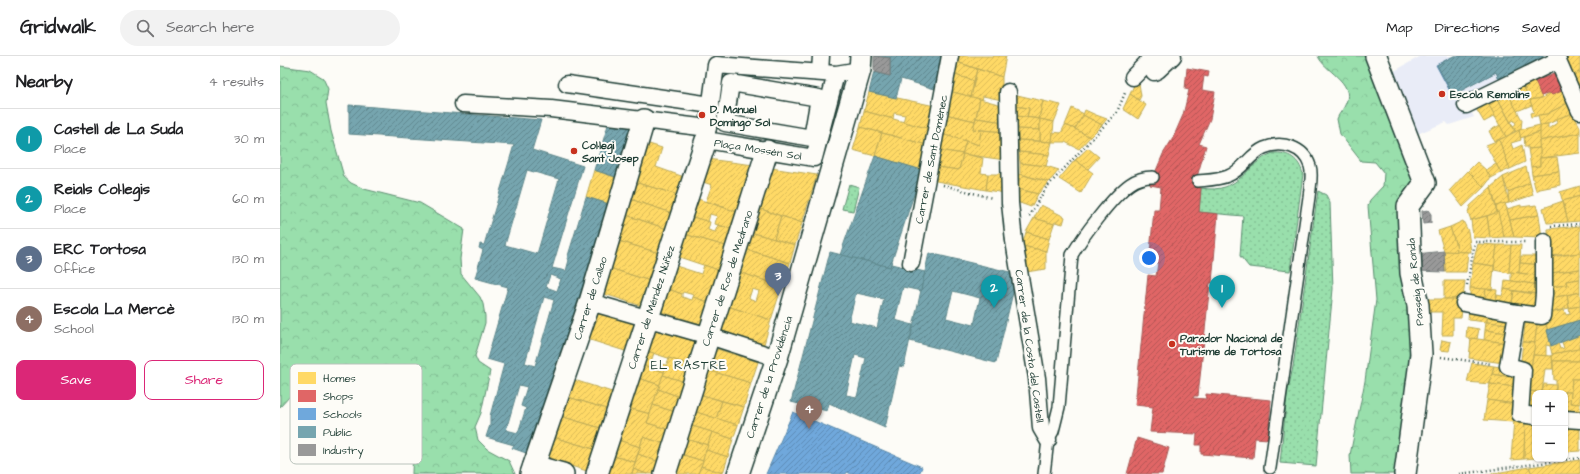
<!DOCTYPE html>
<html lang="en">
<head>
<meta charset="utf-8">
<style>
  body { margin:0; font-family:"Architects Daughter",sans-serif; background:#f2f2f2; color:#202124 }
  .controls { position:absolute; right:12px; bottom:12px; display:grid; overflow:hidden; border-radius:8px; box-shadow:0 1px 3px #0004 }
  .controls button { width:36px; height:36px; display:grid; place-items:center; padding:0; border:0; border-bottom:1px solid #e0e0e0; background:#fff; color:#202124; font:20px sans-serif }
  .you { position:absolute; left:869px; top:202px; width:14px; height:14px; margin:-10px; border:3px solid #fff; border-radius:50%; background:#1a73e8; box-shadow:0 0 0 6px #1a73e833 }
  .badge { display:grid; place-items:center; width:26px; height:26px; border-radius:50%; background:#db2777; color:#fff; font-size:13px; font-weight:700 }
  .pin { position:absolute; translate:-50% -33px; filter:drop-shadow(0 1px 2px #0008) }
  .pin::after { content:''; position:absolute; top:21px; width:14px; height:12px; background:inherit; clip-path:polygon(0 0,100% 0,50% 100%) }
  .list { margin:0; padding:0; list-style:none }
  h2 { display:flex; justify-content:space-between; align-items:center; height:52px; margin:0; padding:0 16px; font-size:17px }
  h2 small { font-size:13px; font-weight:400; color:#757577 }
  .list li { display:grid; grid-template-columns:26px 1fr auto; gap:12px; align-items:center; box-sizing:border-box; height:60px; padding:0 16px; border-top:1px solid #e0e0e0 }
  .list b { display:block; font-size:15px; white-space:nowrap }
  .list p { margin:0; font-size:13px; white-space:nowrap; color:#757577 }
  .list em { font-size:13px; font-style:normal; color:#757577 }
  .actions { display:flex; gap:8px; padding:12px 16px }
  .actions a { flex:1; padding:9px 0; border:1px solid #db2777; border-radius:8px; text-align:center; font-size:14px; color:#db2777 }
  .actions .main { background:#db2777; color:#fff }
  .icon { flex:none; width:22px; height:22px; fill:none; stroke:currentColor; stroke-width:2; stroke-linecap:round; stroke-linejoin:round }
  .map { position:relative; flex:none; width:1300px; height:418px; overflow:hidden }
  header { display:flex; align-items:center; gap:24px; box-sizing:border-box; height:56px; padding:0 20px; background:#fff; border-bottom:1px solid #e0e0e0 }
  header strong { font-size:19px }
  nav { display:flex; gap:22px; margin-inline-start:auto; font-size:14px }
  .search { width:280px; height:36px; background:#f2f2f2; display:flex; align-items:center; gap:10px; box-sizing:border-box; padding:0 14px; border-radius:22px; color:#757577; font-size:15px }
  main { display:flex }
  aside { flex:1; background:#fff }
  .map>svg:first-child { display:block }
  .built { fill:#e9ecf7 }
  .grass { fill:url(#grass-dots); stroke:#5c8e70 }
  .forest { fill:url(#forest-crowns); stroke:#5c8e70 }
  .homes { fill:url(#homes-hatch); stroke:#bcaa57; fill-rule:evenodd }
  .shops { fill:url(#shops-hatch); stroke:#a65a57 }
  .schools { fill:url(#schools-hatch); stroke:#5788aa }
  .public { fill:url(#public-hatch); stroke:#5c868a; fill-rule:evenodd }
  .industry { fill:url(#industry-hatch); stroke:#747d7b }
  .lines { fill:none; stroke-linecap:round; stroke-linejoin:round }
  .service-casing { stroke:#1f3d34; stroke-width:14 }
  .pedestrian-casing { stroke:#1f3d34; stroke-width:19 }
  .minor-casing { stroke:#1f3d34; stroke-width:24 }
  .path { stroke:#1f3d34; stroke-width:2.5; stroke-dasharray:1 3; stroke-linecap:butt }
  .service { stroke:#fdfcf7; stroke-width:11 }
  .pedestrian { stroke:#fdfcf7; stroke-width:16 }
  .minor { stroke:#fdfcf7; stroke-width:21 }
  .poi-dot { fill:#c8321e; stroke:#fdfcf7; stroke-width:1.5 }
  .labels { text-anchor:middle; stroke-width:4; stroke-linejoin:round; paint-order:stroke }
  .poi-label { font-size:11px; font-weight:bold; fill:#1f3d34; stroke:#fdfcf7; text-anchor:start }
  .street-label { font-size:11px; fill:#1f3d34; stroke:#fdfcf7 }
  .neighbourhood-label { font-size:12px; letter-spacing:1px; fill:#1f3d34; stroke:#fdfcf7 }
  .key { fill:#fdfcf7; stroke:#bac3bc; stroke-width:1 }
  .key-label { font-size:11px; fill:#1f3d34 }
</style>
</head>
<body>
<header>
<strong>Gridwalk</strong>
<div class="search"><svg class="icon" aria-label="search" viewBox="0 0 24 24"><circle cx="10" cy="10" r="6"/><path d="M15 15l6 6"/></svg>Search here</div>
<nav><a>Map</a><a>Directions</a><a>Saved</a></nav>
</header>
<main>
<aside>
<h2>Nearby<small>4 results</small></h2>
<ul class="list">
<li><span class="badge" style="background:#0f9aa8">1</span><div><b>Castell de La Suda</b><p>Place</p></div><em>30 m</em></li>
<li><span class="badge" style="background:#0f9aa8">2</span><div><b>Reials Col·legis</b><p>Place</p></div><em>60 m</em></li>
<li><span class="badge" style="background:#5c6f8a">3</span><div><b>ERC Tortosa</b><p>Office</p></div><em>130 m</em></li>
<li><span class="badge" style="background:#8d6e63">4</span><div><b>Escola La Mercè</b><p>School</p></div><em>130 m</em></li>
</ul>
<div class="actions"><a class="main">Save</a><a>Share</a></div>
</aside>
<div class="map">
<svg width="1300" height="418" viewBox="0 0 1300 418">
  <defs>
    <pattern id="grass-dots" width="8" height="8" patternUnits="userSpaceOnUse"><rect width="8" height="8" fill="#99dfac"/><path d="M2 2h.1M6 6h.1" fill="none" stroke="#83c095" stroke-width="1.8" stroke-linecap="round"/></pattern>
    <pattern id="forest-crowns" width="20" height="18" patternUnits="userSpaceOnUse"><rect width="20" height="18" fill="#99dfac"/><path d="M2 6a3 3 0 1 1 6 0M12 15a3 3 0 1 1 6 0" fill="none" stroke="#83c095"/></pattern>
    <pattern id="homes-hatch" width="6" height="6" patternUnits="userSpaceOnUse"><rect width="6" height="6" fill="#ffd966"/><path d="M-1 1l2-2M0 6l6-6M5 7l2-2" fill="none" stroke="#dabb59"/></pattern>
    <pattern id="shops-hatch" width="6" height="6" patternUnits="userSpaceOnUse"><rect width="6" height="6" fill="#e06666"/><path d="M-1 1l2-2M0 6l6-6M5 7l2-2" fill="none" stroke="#b55555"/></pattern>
    <pattern id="schools-hatch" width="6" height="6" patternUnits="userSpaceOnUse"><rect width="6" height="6" fill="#6fa8dc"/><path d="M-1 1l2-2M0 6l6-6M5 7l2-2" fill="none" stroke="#5b8ab3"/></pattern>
    <pattern id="public-hatch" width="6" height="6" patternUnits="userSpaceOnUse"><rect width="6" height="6" fill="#76a5af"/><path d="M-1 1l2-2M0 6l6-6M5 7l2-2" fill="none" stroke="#60888f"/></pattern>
    <pattern id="industry-hatch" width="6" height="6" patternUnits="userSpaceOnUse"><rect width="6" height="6" fill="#999"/><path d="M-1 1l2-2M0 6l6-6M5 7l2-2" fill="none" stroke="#7c7e7e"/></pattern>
  </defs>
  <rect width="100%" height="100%" fill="#fdfcf7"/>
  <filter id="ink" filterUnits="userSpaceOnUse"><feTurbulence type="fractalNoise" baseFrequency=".025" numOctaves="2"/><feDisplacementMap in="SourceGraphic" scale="8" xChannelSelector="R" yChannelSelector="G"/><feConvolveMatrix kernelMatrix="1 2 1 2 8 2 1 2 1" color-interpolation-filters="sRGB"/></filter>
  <g filter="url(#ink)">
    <path class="built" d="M1141 0H1264L1187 48 1194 61 1169 69 1166 66 1135 79 1111 17Z"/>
    <g class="grass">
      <path d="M993 97C1009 96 1019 103 1023 118L1010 215 969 211 960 200 963 160 919 156 921 132C961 139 965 107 993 97Z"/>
      <path d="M569 128 579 131 573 155 562 153Z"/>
      <path d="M1038 135 1046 139 1050 147 1053 233 1036 410 1000 407 1007 339 1013 311Z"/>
    </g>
    <g class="forest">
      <path d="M1038 0H1090L1139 126 1132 262 1122 391 1114 418H1071L1070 399 1085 325 1096 244 1088 150 1090 144 1103 130 1104 117 1095 106 1081 105 1060 78 1057 63C1059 57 1064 53 1066 47 1075 26 1044 15 1038 0Z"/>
      <path d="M0 10 30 14 43 22 48 33 46 47 51 75 64 121 71 127 84 133 140 147 184 173 180 203 181 218 200 241 203 248 205 260V267L195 300 198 307 210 315 201 357 195 371 198 384 207 393 229 405 235 418H132C133 379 140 348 99 327 93 324 87 324 81 322 69 318 59 313 46 309L31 317 0 351Z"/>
    </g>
    <g class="homes">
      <path d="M675 0H726L722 21 674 5Z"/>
      <path d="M1285 0H1300V16L1293 19Z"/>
      <path d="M674 5 697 13 694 25 672 18Z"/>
      <path d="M697 13 722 21V44L703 40 702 44 691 41Z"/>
      <path d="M1300 16V30H1298L1293 19Z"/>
      <path d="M672 18 694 25 691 41 669 35Z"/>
      <path d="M856 25 859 27 861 40 859 44 850 38Z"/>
      <path d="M1255 25 1262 42 1250 44 1243 29Z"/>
      <path d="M1243 29 1252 49 1237 55 1226 34Z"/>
      <path d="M1226 34 1242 64 1241 73 1236 76 1216 39ZM1234 64 1236 68 1233 70 1231 66Z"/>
      <path d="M669 35 700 43 695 65 665 58Z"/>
      <path d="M1282 35 1288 47 1267 58 1251 61 1250 57 1254 56 1250 44 1262 42 1270 37 1272 39Z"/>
      <path d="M589 36 655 50 650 73 623 66 625 59 614 57 613 63 584 55Z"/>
      <path d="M733 38 763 45 759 63 747 61 749 52 733 50Z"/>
      <path d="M850 38 866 49 858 63 843 53Z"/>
      <path d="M1216 39 1235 75 1226 81 1206 44Z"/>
      <path d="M700 43 722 49 724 66 696 62Z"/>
      <path d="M1206 44 1215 60 1204 66 1195 51Z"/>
      <path d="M763 45 781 49 774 66 759 63Z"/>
      <path d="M1288 47 1293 57 1268 68 1260 69 1258 59 1267 58Z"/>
      <path d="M733 50 749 52 747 61 736 60Z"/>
      <path d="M792 52 804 58 795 73 785 69Z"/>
      <path d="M805 54 816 59 827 63 822 69 803 59Z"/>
      <path d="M584 55 650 73 647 89 580 71Z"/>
      <path d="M1293 57 1300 71V77L1259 85 1260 69 1268 68V73L1277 67 1276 63Z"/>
      <path d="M665 58 695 65 693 73 701 74 699 89 661 78Z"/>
      <path d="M803 59 822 69 810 81 795 73Z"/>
      <path d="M736 60 760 63V74L737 73Z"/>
      <path d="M696 62 724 66V76L693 73Z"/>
      <path d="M760 63 774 66 772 86 760 85Z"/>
      <path d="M785 69 795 73 810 81 799 93 785 86H772L773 76 781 77Z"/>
      <path d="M1220 69 1226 81 1214 85 1209 75Z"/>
      <path d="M1260 69V76L1240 82 1239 74Z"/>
      <path d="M580 71 602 77 595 100 573 94Z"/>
      <path d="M737 73 760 74V85L738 84Z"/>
      <path d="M701 74 724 76 725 104 682 98 686 85 699 89Z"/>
      <path d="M1239 74 1241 84 1231 87 1233 93 1242 89 1245 106 1230 113 1219 84Z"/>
      <path d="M1260 76V92L1248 93V91H1245L1244 81Z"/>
      <path d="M602 77 647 89 642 114 595 100Z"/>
      <path d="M1300 77V97L1260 102 1259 85Z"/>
      <path d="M661 78 686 85 682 98 659 94Z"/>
      <path d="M738 84 754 85 772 86 769 99 739 96Z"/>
      <path d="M1219 84 1230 113 1221 117 1206 89Z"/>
      <path d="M366 87 382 92 376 111 404 121 398 139 354 126Z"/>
      <path d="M808 92 819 101 808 113 795 104Z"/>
      <path d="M1260 92V110L1251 111 1248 93Z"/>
      <path d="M659 94 683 98 679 114 657 111Z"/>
      <path d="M739 96 769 99 766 110 740 107Z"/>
      <path d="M683 98 703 102 701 117 708 118 706 134 656 125 657 111 679 114Z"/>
      <path d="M1277 101 1279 115 1252 119 1251 111 1260 110V102Z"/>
      <path d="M427 103 474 109 460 157 426 145 432 129 420 125Z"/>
      <path d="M795 104 813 117 801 137 779 123Z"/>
      <path d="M1197 106 1206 114 1211 122 1204 131 1188 115Z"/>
      <path d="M740 107 766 110 779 114 769 126 740 118Z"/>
      <path d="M1216 108 1221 117 1211 122 1206 114Z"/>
      <path d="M1246 111 1250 127 1228 136 1223 121Z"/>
      <path d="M491 112 537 119 522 167 478 152Z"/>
      <path d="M314 114 337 122 329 148 306 141Z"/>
      <path d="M1188 115 1204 131 1183 151 1170 134Z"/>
      <path d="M1279 115 1280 129 1260 133 1256 135 1252 119Z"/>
      <path d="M708 118H724L725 137 706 134Z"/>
      <path d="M740 118 753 122 769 126 758 138 738 133Z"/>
      <path d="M1223 121 1229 147 1216 150 1211 131Z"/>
      <path d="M354 126 398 139 392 157 350 143Z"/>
      <path d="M1250 127 1253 139 1229 147 1228 136Z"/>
      <path d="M1300 130V140L1283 145 1282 143 1280 136Z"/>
      <path d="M1211 131 1217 157 1191 164 1192 167 1188 156 1190 150Z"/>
      <path d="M738 133 758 138 751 151 737 146Z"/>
      <path d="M1300 140V165L1288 166 1283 145Z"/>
      <path d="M415 142 460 157 454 174 435 168 437 160 430 158 428 166 409 160Z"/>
      <path d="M350 143 392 157 387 173 343 158Z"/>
      <path d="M1283 145 1288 166 1267 167 1263 152Z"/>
      <path d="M1225 147 1230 164 1234 181H1224L1217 157 1216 150Z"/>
      <path d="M761 149 785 161 783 168 775 166 774 168 754 162Z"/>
      <path d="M1241 149V151L1256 149 1259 159 1230 164 1227 153Z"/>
      <path d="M478 152 501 160 494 183 470 176Z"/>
      <path d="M1218 156 1224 181 1210 182 1207 160Z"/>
      <path d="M343 158 387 173 379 197 335 184Z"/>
      <path d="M1259 159 1262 182 1234 181 1230 164Z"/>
      <path d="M409 160 430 166 428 174 435 176 438 169 454 174 449 191 404 178Z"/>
      <path d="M501 160 522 167 515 189 494 183Z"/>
      <path d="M1207 160 1210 182 1193 181 1191 164Z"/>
      <path d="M754 162 774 168 769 183 746 176Z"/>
      <path d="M1183 165 1188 175 1191 196H1177L1176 187H1175L1170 171Z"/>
      <path d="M1300 170V197L1269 200 1268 173Z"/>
      <path d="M1170 171 1175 187H1176L1177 196 1164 195 1158 175Z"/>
      <path d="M470 176 515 189 510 207 465 193Z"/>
      <path d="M746 176 769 183 766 195 742 190Z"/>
      <path d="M404 178 449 191 441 215 396 200Z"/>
      <path d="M335 184 379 197 370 225 326 211Z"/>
      <path d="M1198 188 1217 189 1215 210 1193 207Z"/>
      <path d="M1217 189H1231L1229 217 1214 214Z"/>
      <path d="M1231 189H1241L1239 217 1229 216Z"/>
      <path d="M742 190 766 195V213L746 216Z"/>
      <path d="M465 193 510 207 502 230 458 216Z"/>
      <path d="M1164 195 1188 196 1186 216H1165Z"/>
      <path d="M1300 197V213L1271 217 1270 201Z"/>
      <path d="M1241 200H1262L1261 209 1240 207Z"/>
      <path d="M1193 207 1214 210 1212 234 1190 232Z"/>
      <path d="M1240 207 1261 209V220L1239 217Z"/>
      <path d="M393 209 421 218 424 209 441 215 431 247 413 241 414 239 403 236 402 238 385 232Z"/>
      <path d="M326 211 370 225 362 250 318 236Z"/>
      <path d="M1300 213V223L1286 225 1287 229 1271 231V217Z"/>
      <path d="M458 216 502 230 491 264 447 250ZM472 233 479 235 476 245 469 242Z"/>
      <path d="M1231 216 1261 220 1260 229 1231 225Z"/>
      <path d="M1300 223V236L1272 242 1271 231 1287 229 1286 225Z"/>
      <path d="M1225 224 1260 229 1259 238 1224 233Z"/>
      <path d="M1164 225H1185L1183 243H1164Z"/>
      <path d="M385 232 402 238V241L412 244 413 241 431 247 424 269 378 255Z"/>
      <path d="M1190 232 1206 233 1204 248 1190 246Z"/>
      <path d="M1206 233 1217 234 1215 250 1204 248Z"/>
      <path d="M1224 233 1234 235 1231 254 1215 250 1217 239 1222 240Z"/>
      <path d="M1234 235 1261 239 1258 257 1231 254Z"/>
      <path d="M1300 236V250L1289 252 1287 239Z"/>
      <path d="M1287 239 1289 252 1265 258V243Z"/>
      <path d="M1141 243H1183L1181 262H1173V279H1162L1163 256H1142Z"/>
      <path d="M447 250 491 264 484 288 439 274Z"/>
      <path d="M1300 250V264L1267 274 1265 258 1284 254 1286 259 1290 258 1289 252Z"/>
      <path d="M1189 251 1208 254 1207 266 1188 264Z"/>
      <path d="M312 254 357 268 348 296 304 282Z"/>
      <path d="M1208 254 1230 257 1229 268 1207 266Z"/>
      <path d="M1246 261 1258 262 1255 287 1243 286Z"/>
      <path d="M1258 262 1265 263 1271 290 1266 289V300L1253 299Z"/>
      <path d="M1206 266 1229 268 1227 277 1205 274Z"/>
      <path d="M1187 271 1199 273 1197 283 1186 282Z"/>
      <path d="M373 273 417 286 410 309 366 295Z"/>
      <path d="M1205 274 1227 277 1226 287 1204 284Z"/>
      <path d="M1300 279V293L1272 298 1270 290 1278 287 1280 293 1284 292 1282 286Z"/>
      <path d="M1191 282 1226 287 1223 307 1189 302Z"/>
      <path d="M1162 284 1171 286 1169 295 1160 294Z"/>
      <path d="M1243 286 1255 287 1251 312H1240Z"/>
      <path d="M434 292 478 306 471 327 427 314Z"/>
      <path d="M1298 293H1300V305H1272V298Z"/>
      <path d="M366 295 374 297 369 311 362 309Z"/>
      <path d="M1253 299 1272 300 1273 313H1265L1262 336 1248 335Z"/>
      <path d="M389 302 410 309 405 326 383 319Z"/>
      <path d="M1273 305H1300V323H1292L1291 336H1276V324H1274Z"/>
      <path d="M1192 307 1214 310 1210 328 1187 326Z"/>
      <path d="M380 308 386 309 384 316 378 314Z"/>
      <path d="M362 309 384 316 380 329 358 322Z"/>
      <path d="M1214 310 1237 314 1236 322 1212 318Z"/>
      <path d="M427 314 471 327 464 351 419 338Z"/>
      <path d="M1212 318 1236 322V331L1210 328Z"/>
      <path d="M383 319 405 326 400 341 378 333Z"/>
      <path d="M358 322 380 329 370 358 348 352Z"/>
      <path d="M291 323 335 337 330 354 285 340Z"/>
      <path d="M1292 323H1300V348L1290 347Z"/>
      <path d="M1210 328 1236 331 1235 348 1207 344Z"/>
      <path d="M1264 328 1276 329 1275 337H1255V356H1246L1248 335 1262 336Z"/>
      <path d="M378 333 400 341 395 356 373 349Z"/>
      <path d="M1276 336H1291L1290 347 1300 348V361L1285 360V337Z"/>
      <path d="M419 338 442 345 436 363 413 355Z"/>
      <path d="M285 340 330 354 324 373 280 360Z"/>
      <path d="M1207 344 1235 348V363L1233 366 1204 364Z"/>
      <path d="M442 345 464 351 458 369 436 363Z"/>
      <path d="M373 349 395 356 390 374 367 367Z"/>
      <path d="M348 352 370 358 367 367 390 374 385 388 363 381 360 391 338 384Z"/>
      <path d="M413 355 458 369 453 383 409 369Z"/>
      <path d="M280 360 324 373 317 394 273 381Z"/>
      <path d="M1234 363 1245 364 1244 403 1231 404Z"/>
      <path d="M1245 364H1255V402L1244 403Z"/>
      <path d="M1286 367 1300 368V395L1285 396Z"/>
      <path d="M409 369 432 376 428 389 405 383Z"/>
      <path d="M432 376 453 383 448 401 426 394Z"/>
      <path d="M273 381 317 394 310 416 266 402Z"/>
      <path d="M363 381 385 388 379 406 358 398Z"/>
      <path d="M405 383 428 389 423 405 400 398Z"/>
      <path d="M338 384 360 391 355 406 333 400Z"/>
      <path d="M426 394 448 401 443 417 421 410Z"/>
      <path d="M358 398 379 406 376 418H367L353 413Z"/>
      <path d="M400 398 423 405 418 418H395Z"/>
      <path d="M333 400 355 406 352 418H327Z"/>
      <path d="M1300 404V418H1252L1249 411Z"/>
      <path d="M421 410 443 417 442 418H418Z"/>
      <path d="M1249 411 1252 418H1222L1221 416Z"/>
      <path d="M353 413 367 418H352Z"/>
      <path d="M1221 416 1222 418H1206Z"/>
    </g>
    <g class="shops">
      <path d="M907 12 929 16 928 21 924 20 922 34 935 36 930 63 919 88 926 90 914 131 921 132 919 156 938 158 932 227H930L918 340H914L913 342 926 343V338L991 344 988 383 975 382 973 402 921 398V389H916L917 378 870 376 873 351 855 349 868 219 876 220 878 207 869 206 874 154H879L881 131 870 129 883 98 893 82 903 59 909 34 905 33Z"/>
      <path d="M1274 18 1282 35 1272 39 1270 37 1261 40 1255 25Z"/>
      <path d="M857 382 889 392 882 418H847Z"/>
    </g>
    <g class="schools">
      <path d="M1174 0H1264L1267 4 1222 29 1216 16 1172 39 1156 9Z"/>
      <path d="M513 356 642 411 639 418H571L567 416 566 418H486Z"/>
    </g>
    <g class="public">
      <path d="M595 0H666L658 34 621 23 616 42 589 36 594 16 610 20V2Z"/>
      <path d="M1174 0H1265L1267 4 1222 28 1216 16 1173 39 1157 9Z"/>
      <path d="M69 49 261 64 252 94 303 110 272 212 286 215 289 204 287 203 306 141 329 148 249 398 232 392 234 389 206 381 210 369V360L224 308 207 303 228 231 195 222 203 194 199 192 200 188 204 189 234 89 69 78ZM247 114 279 123 257 198 225 189ZM270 219 281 223 277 235 266 231ZM264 241 274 244 255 310 245 307ZM239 329 247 331 241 350 246 352 238 377 226 374Z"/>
      <path d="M328 69 353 70 336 121 314 114Z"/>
      <path d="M595 100 642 114 610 211 560 199Z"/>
      <path d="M550 196 610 211 611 208 645 216 641 235 623 231 615 264 633 269 624 311 619 310 605 372 549 347 547 355 511 346ZM576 237 604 243 597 272 569 265ZM575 299 586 302 577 341 566 339Z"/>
      <path d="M649 197 734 217 736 224 716 307 630 285ZM673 235 700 242 694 269 666 262Z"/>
      <path d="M1300 264V279L1271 290 1267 274Z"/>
    </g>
    <g class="industry">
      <path d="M594 0 610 2V20L594 16Z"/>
      <path d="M1148 154 1151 158V167L1143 168 1142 155Z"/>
      <path d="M1164 195 1165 216 1136 215V198Z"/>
    </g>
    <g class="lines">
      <g class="service-casing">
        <g id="service">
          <path d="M918 125C928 124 938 124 948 120 963 114 970 98 984 92 1002 84 1024 91 1030 110 1033 119 1030 131 1029 141L990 412"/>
          <path d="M764 418 768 384 773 375 779 351 792 199C802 181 833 140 850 128 857 123 865 121 873 121"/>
        </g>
      </g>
      <g class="pedestrian-casing">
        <g id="pedestrian">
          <path d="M882 0 874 16 878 14 893 0"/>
          <path d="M1276 0 1300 55"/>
          <path d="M540 16 541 0"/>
          <path d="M556 18 534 102 426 84 436 9 556 18 580 14"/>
          <path d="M853 21 866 8 871 0"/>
          <path d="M451 27 539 42 532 82 445 67Z"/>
          <path d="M287 28 431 49"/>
          <path d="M728 36 730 147 734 185 757 322 761 372 768 384"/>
          <path d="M183 48 271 53 428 72"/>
          <path d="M1186 49 1278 4"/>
          <path d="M631 207 670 0"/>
          <path d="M310 246 429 280 497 302"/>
          <path d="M1184 247 1237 257 1228 310 1243 314 1240 358 1255 360"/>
          <path d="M1237 257 1262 260 1264 238V186"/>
          <path d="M1285 363 1300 364"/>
        </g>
      </g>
      <g class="minor-casing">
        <g id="minor">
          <path d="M1096 0 1145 127 1128 150 1131 217 1138 249 1141 298 1125 418"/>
          <path d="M254 410 283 418"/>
          <path d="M251 418 310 246 364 64"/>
          <path d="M317 418 426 84"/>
          <path d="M385 418 487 95"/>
          <path d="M458 418 497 302 580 14 581 0"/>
        </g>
      </g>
      <g class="path">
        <path d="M663 129 712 142"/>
        <path d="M749 160 766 132 837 56 845 37"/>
        <path d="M1271 170 1300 168"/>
        <path d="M1187 229 1195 186H1246"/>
        <path d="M1161 301 1212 308"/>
        <path d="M1179 418 1300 402"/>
      </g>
      <use href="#service" class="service"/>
      <use href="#pedestrian" class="pedestrian"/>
      <use href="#minor" class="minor"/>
    </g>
  </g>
  <g class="poi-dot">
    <circle cx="1162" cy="38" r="4"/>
    <circle cx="422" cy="59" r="4"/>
    <circle cx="294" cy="95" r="4"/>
    <circle cx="892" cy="288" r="4"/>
  </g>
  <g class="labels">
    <g class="poi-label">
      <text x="1170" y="42">Escola Remolins</text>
      <text x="430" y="57">D. Manuel<tspan x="430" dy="13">Domingo Sol</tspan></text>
      <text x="302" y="93">Col·legi<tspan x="302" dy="13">Sant Josep</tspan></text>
      <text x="900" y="286">Parador Nacional de<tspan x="900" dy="13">Turisme de Tortosa</tspan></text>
    </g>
    <g class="street-label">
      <text transform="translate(478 93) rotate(9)" y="4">Plaça Mossèn Sol</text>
      <text transform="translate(651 103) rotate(-79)" y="4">Carrer de Sant Domènec</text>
      <text transform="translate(447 222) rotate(-72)" y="4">Carrer de Ros de Medrano</text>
      <text transform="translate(1135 226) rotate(-96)" y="4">Passeig de Ronda</text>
      <text transform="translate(310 242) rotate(-72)" y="4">Carrer de Callao</text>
      <text transform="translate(371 251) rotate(-72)" y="4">Carrer de Méndez Núñez</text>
      <text transform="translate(750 290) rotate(82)" y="4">Carrer de la Costa del Castell</text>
      <text transform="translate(489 321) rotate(-72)" y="4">Carrer de la Providència</text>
    </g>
    <g class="neighbourhood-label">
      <text x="409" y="313">EL RASTRE</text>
    </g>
  </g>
  <rect x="10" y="308" width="132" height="100" rx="6" class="key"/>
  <rect x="18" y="316" width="18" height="12" fill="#ffd966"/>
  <rect x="18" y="334" width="18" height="12" fill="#e06666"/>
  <rect x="18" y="352" width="18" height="12" fill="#6fa8dc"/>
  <rect x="18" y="370" width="18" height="12" fill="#76a5af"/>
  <rect x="18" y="388" width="18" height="12" fill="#999"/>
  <g class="key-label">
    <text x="43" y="326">Homes</text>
    <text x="43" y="344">Shops</text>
    <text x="43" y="362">Schools</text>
    <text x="43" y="380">Public</text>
    <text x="43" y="398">Industry</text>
  </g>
</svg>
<div class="controls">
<button>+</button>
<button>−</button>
</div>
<div class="you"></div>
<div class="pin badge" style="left:942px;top:252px;background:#0f9aa8">1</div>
<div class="pin badge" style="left:714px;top:252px;background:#0f9aa8">2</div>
<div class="pin badge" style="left:498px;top:240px;background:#5c6f8a">3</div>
<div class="pin badge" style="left:529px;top:373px;background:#8d6e63">4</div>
</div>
</main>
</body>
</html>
